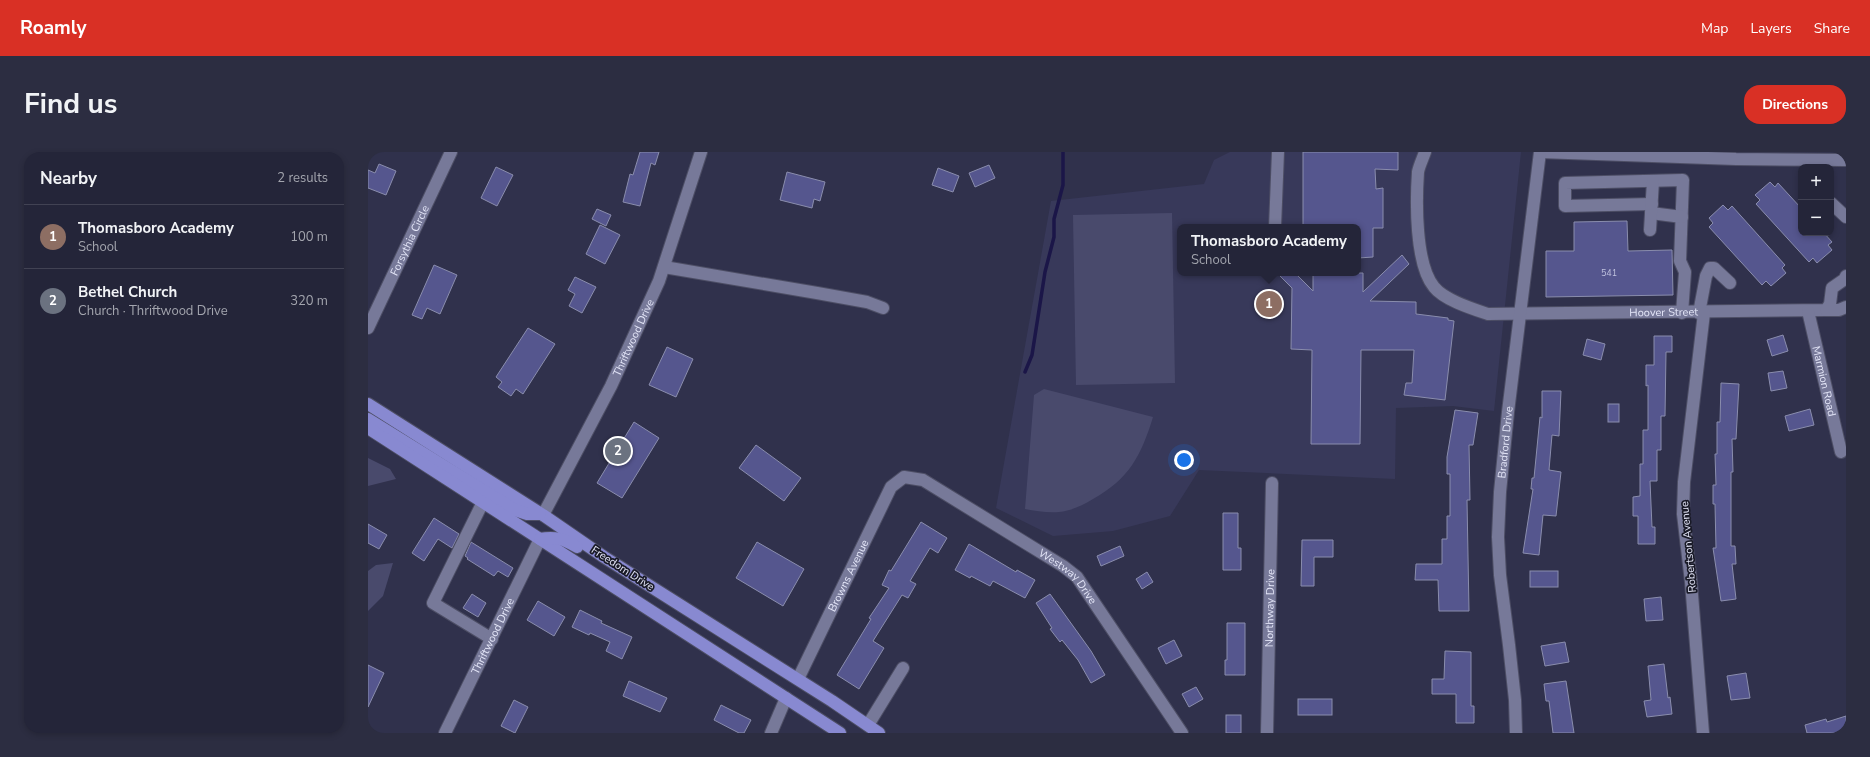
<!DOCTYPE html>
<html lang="en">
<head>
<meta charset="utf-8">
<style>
  body { margin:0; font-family:"Nunito Sans",sans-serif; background:#2c2d41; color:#f1f3f6 }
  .controls { position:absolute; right:12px; top:12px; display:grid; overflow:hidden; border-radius:8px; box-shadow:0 2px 6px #0003 }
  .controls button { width:36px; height:36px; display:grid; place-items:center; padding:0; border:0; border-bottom:1px solid #414253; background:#242539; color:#f1f3f6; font:20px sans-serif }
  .you { position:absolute; left:816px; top:308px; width:14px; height:14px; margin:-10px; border:3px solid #fff; border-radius:50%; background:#1a73e8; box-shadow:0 0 0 6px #1a73e833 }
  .badge { display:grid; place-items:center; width:26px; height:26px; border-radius:50%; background:#d93025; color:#fff; font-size:13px; font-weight:700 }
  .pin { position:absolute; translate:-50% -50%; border:2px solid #fff; box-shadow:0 1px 4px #0006 }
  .popup { position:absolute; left:809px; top:72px; width:184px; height:52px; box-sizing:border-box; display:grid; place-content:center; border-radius:8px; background:#242539; filter:drop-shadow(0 1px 3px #0005); font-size:13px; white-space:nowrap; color:#a3a5ae }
  .popup b { font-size:15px; color:#f1f3f6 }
  .popup::after { content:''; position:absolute; left:50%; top:100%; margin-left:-8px; border:8px solid transparent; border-top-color:#242539 }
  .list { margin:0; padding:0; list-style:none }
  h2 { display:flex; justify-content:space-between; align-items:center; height:52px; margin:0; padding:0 16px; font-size:17px }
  h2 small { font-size:13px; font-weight:400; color:#a3a5ae }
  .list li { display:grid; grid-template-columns:26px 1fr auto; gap:12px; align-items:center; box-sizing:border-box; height:64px; padding:0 16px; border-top:1px solid #414253 }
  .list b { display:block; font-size:15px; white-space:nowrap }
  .list p { margin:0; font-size:13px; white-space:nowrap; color:#a3a5ae }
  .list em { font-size:13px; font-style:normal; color:#a3a5ae }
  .map { position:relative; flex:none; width:1478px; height:581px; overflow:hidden; border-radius:16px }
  header { display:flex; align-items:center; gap:24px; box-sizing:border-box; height:56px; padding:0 20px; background:#d93025; color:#fff }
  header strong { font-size:19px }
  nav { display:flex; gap:22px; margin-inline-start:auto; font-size:14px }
  .intro { display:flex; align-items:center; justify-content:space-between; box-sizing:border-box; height:96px; padding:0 24px }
  h1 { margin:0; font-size:28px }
  .button { padding:10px 18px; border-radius:16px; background:#d93025; color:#fff; font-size:14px; font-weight:700 }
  main { display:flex; gap:24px; padding:0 24px }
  aside { flex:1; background:#242539; border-radius:16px; box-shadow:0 2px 6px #0003 }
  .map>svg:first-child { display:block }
  .built { fill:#38395a; fill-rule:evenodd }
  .green { fill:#494a6c }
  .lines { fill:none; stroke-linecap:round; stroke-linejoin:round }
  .stream { stroke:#1b1648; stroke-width:3.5 }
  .building { fill:#55568e; stroke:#8a8dad }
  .minor-casing { stroke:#4d4e65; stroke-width:14 }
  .major-casing { stroke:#4d4e65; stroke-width:14 }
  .minor { stroke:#777999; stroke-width:12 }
  .major { stroke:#8889d1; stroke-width:12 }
  .labels { text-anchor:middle; stroke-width:3.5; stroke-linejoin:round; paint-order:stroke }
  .number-label { font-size:9px; fill:#c0c2de }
  .street-label { font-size:11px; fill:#e4e6f8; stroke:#191a27 }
</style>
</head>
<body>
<header>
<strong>Roamly</strong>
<nav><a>Map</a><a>Layers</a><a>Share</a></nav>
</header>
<div class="intro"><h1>Find us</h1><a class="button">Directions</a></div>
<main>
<aside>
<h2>Nearby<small>2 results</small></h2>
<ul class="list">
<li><span class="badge" style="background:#8d6e63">1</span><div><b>Thomasboro Academy</b><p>School</p></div><em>100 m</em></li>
<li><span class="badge" style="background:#6b7280">2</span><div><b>Bethel Church</b><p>Church · Thriftwood Drive</p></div><em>320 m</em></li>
</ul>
</aside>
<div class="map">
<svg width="1478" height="581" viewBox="0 0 1478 581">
  <rect width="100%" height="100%" fill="#30314c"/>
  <path class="built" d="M862 0H1153L1126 259 1085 254 1028 256 1027 327 831 318 802 364 745 379 685 384 628 356 683 49 836 32 846 8ZM812 75H990V121H812Z"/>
  <g class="green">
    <path d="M804 61 807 231 708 233 705 63Z"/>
    <path d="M676 237 785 265C773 304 761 327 725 347 715 353 703 359 691 360 680 361 668 359 657 357L666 243Z"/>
    <path d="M0 306 22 317 28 327 0 334Z"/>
    <path d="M25 411 15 444 0 459V419L8 413Z"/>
  </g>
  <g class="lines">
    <path class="stream" d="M657 220 664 203 677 120 686 85V67L695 33V0"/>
  </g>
  <g class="building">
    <path d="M272 0H291L287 13 283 11 272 54 255 50 262 22 265 23Z"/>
    <path d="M935 0H1030V18L1007 17 1008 37 1015 36V76H1005V105L990 106V75H935Z"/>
    <path d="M11 12 28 19 18 43 0 36V18L7 21Z"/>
    <path d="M621 13 627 26 607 35 601 21Z"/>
    <path d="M128 15 145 23 129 54 113 46Z"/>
    <path d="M570 16 591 24 585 40 564 33Z"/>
    <path d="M419 20 457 30 452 49 446 47 444 56 412 48Z"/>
    <path d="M1402 30 1407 35 1410 31 1433 56V81H1456L1464 90 1460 93 1464 98 1449 111 1445 106 1441 110 1388 52 1392 48 1387 43Z"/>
    <path d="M1355 53 1360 58 1364 54 1417 113 1414 116 1418 121 1403 134 1398 129 1394 133 1341 75 1345 71 1341 66Z"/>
    <path d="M229 57 243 63 238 74 224 67Z"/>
    <path d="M1259 69 1260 99 1304 98 1305 143 1178 145V99H1206V70Z"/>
    <path d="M232 73 252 83 237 112 218 102Z"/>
    <path d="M1034 103 1041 112 1002 149 1048 150V162L1080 166V168L1086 169 1077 248 1036 243 1038 231H1044L1046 198H993L992 292H943L944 198 923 197 924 136 909 121H927L945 139V121H995V140Z"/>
    <path d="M66 113 89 123 72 162 59 156 54 167 44 163Z"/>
    <path d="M207 125 228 135 214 161 201 154 207 142 200 138Z"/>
    <path d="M160 176 187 192 155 242 148 237 143 244 130 235 134 230 128 225Z"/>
    <path d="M1415 183 1420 199 1404 204 1399 188Z"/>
    <path d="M1286 184H1304V200H1298L1297 264H1293V298H1289V329H1282L1284 375H1287V392H1270V364H1265V345L1272 344V312H1275V278H1280V233L1278 234V213H1286Z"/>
    <path d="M1219 187 1237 192 1233 208 1215 203Z"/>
    <path d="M299 195 325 207 308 245 281 233Z"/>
    <path d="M1415 219 1419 236 1403 239 1400 221Z"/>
    <path d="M1353 231 1371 232 1368 287H1364L1365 320H1363V394H1367L1368 412H1364L1368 447 1353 449 1345 396H1348L1347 352H1345V333H1348L1347 302H1349V270H1352Z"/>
    <path d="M1174 239H1193L1191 284 1184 283 1181 318 1193 320 1188 364 1175 363 1171 403 1155 401 1165 337H1163L1164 326H1166L1172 265 1174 266Z"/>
    <rect x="1240" y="252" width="11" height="18"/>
    <path d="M1442 257 1446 273 1421 279 1417 264Z"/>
    <path d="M1087 258 1110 261 1105 293H1101L1102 348H1099L1101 459H1071L1070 428H1047L1048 412H1074V387H1079V364H1082V322H1079V305Z"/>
    <path d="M266 270 291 286 254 346 229 331Z"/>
    <path d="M388 293 433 326 416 349 371 316Z"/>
    <path d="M855 361H870V396H873V418H855Z"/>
    <path d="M66 366 91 382 84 396 70 387 56 409 44 401Z"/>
    <path d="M553 370 579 386 570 401 562 396 542 429 548 432 540 446 534 443 505 489 516 496 491 537 469 523 503 467 501 466 521 436 514 433 521 418 523 419Z"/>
    <path d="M0 372 19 383 11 397 0 391Z"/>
    <path d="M934 388H965V405H946V434H933Z"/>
    <path d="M103 390 145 416 140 425 130 419 126 424 99 407 100 406 97 404Z"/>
    <path d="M389 390 436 417 415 454 368 426Z"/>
    <path d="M601 392 648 420 649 418 667 428 657 446 625 429 622 434 603 424 602 426 587 418Z"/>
    <path d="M752 394 756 404 733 414 729 404Z"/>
    <rect x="1162" y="419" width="28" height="16"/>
    <path d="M779 420 785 430 774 437 768 427Z"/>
    <path d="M104 442 118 451 110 465 95 456Z"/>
    <path d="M682 442 723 499 737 523 723 531 710 508 694 488 692 490 682 477 684 476 668 451Z"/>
    <path d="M1293 445 1295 468 1278 469 1276 447Z"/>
    <path d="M170 449 197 465 186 484 159 468Z"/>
    <path d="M212 458 234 469 233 471 264 485 254 507 238 499 242 490 222 481 221 483 204 475Z"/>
    <path d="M859 471H877V523H857V508H859Z"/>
    <path d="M806 488 814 504 798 512 790 496Z"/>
    <path d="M1197 490 1201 510 1177 514 1173 494Z"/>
    <path d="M1077 499 1103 500V554H1106V571H1088V542H1064V527H1076Z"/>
    <path d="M1296 512 1300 546 1302 545 1304 562 1279 565 1276 549 1283 548 1280 514Z"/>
    <path d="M0 513 16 521 0 555Z"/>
    <path d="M1378 521 1382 546 1363 548 1359 524Z"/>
    <path d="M261 529 299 546 292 560 255 544Z"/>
    <path d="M1198 529 1206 581H1185L1181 549H1178L1176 532Z"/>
    <path d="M828 535 835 547 821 555 814 542Z"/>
    <rect x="930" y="547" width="34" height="16"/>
    <path d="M146 548 160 555 147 581 133 574Z"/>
    <path d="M353 553 383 568 376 581H371L346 568Z"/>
    <rect x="858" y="563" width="15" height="18"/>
    <path d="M1478 564V581H1439L1437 573 1458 567 1459 570Z"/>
  </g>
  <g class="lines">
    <g class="minor-casing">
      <g id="minor">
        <path id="s1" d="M1057 0C1055 6 1051 14 1050 20 1048 49 1047 112 1066 135 1076 148 1105 157 1120 162L1458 158 1462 152 1464 136 1477 127 1478 124"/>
        <path d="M1172 0 1368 7 1478 8"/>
        <path d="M1463 51 1478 65"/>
        <path d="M1284 52 1197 54V31L1315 28 1312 109 1317 120 1314 161"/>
        <path d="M1283 61 1314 65"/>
        <path d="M907 75 910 0"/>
        <path d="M1282 78 1285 29"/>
        <path d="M296 115 449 141 499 150 515 156"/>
        <path d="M1458 158H1471L1478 155"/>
        <path id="s2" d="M1440 159 1473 300"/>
        <path d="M1331 161 1338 124 1342 116H1346L1362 131"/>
        <path id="s3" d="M0 176 83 0"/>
        <path d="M115 350 65 451 124 487"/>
        <path id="s4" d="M175 363 243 234 291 129 333 0"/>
        <path id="s5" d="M430 527 523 335 536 325 555 328 695 414 709 425 814 581"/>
        <path d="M500 573 535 516"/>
        <path id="s6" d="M77 581 172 387"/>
        <path d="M403 581 418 546"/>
        <path id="s7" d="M899 581 904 331"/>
        <path id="s8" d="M1148 581 1147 548 1141 493 1132 423 1130 385 1132 340 1140 260 1172 0"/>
        <path d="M1335 581 1323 430 1315 362 1316 330 1336 161"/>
      </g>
    </g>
    <g class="major-casing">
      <g id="major">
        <path d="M0 252 175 363 236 405 464 549 511 581"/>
        <path d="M0 267 147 358 159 362H172"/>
        <path d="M0 276 472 581"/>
        <path d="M172 387C187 384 196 387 209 395"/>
      </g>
    </g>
    <use href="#minor" class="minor"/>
    <use href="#major" class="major"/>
  </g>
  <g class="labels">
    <g class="number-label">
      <text x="1241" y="124">541</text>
    </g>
    <g class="street-label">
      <text dy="4" stroke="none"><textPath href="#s3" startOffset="97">Forsythia Circle</textPath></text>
      <text dy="4" stroke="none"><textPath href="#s1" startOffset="376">Hoover Street</textPath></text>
      <text dy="4" stroke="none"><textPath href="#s4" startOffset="199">Thriftwood Drive</textPath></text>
      <text dy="4" stroke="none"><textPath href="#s2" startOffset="72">Marmion Road</textPath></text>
      <text dy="4" stroke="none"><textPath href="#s8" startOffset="292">Bradford Drive</textPath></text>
      <text transform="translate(1320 395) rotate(-95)" y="4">Robertson Avenue</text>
      <text transform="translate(255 416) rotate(33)" y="4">Freedom Drive</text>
      <text dy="4" stroke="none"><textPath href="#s5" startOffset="115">Browns Avenue</textPath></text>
      <text dy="4" stroke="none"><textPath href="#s5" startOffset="424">Westway Drive</textPath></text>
      <text dy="4" stroke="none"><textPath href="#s7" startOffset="125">Northway Drive</textPath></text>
      <text dy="4" stroke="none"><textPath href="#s6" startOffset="108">Thriftwood Drive</textPath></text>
    </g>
  </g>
</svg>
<div class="controls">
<button>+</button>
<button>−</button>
</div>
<div class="you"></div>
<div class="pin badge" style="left:901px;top:152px;background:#8d6e63">1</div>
<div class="popup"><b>Thomasboro Academy</b>School</div>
<div class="pin badge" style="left:250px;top:299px;background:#6b7280">2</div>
</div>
</main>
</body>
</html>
